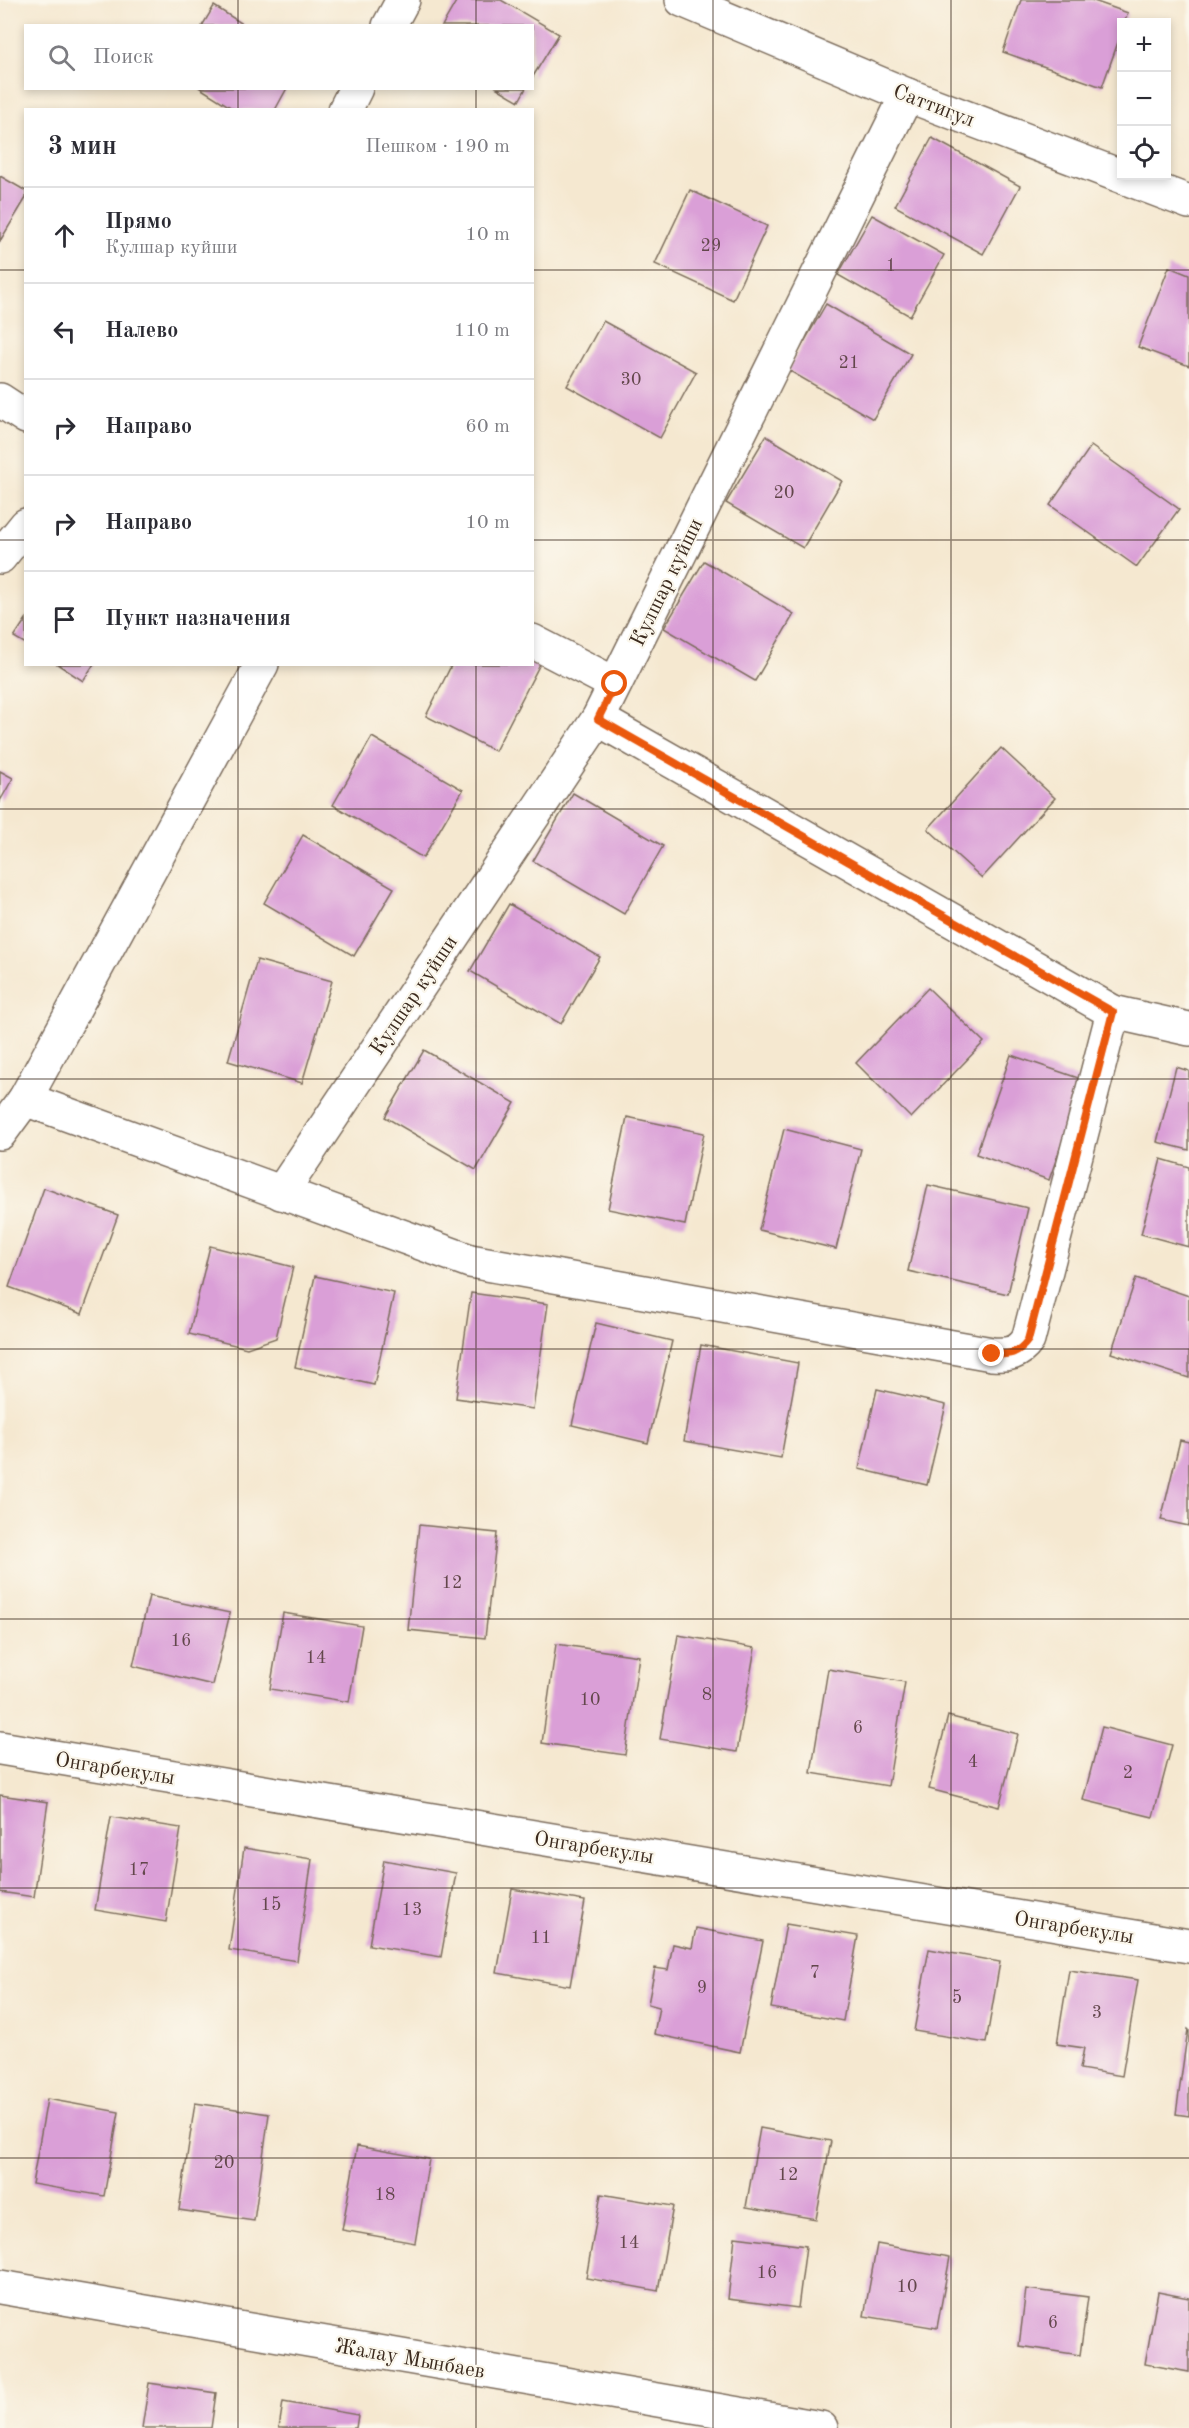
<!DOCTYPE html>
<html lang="ru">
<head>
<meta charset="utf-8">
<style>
  body { margin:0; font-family:"Old Standard TT",serif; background:#f2f2f3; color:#2b2b33 }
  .controls { position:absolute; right:18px; top:18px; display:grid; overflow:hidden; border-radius:0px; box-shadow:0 3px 9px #0003 }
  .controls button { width:54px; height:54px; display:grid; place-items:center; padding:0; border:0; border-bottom:2px solid #e1e1e2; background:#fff; color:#2b2b33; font:30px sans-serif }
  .stop { position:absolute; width:18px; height:18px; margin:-14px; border:4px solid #ea580c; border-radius:50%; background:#fff }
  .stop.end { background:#ea580c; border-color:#fff; box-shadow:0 2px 6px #0008 }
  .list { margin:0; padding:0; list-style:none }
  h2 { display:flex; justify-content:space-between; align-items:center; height:78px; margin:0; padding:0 24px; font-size:26px }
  h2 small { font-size:20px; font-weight:400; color:#7c7c81 }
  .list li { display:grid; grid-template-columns:39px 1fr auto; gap:18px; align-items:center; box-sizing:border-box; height:96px; padding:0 24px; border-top:2px solid #e1e1e2 }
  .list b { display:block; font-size:22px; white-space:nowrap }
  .list p { margin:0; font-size:20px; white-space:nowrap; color:#7c7c81 }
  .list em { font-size:20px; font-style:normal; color:#7c7c81 }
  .icon { flex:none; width:33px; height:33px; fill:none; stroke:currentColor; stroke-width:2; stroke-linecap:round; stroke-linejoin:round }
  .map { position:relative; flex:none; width:1189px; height:2428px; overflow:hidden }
  .search { position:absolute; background:#fff; box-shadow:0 3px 9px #0003; left:24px; top:24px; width:510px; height:66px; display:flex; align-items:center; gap:15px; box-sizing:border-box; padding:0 21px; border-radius:0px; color:#7c7c81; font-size:22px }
  .panel { position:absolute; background:#fff; box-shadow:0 3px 9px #0003; left:24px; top:108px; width:510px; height:558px; border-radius:0px }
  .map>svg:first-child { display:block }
  .building { fill:#da9fd7 }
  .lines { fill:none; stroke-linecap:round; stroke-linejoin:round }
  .minor-casing { stroke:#7c6c5c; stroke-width:36 }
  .minor { stroke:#fff; stroke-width:33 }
  .route { stroke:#ea580c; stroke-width:8 }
  .grid { fill:none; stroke:#3b2a1e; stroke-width:1.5; stroke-opacity:0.55 }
  .labels { text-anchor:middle; stroke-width:4.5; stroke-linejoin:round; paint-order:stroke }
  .number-label { font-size:18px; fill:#63474c }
  .street-label { font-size:21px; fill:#3b2a1e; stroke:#fbf7ec }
</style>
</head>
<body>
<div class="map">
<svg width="1189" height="2428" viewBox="0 0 1189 2428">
  <rect width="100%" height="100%" fill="#fbf7ec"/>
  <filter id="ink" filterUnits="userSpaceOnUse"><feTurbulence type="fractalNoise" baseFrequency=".0167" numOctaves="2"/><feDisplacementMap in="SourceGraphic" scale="12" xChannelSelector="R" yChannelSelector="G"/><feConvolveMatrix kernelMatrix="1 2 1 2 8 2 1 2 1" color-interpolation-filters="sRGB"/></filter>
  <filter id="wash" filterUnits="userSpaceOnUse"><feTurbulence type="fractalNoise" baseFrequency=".008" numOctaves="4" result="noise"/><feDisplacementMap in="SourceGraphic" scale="24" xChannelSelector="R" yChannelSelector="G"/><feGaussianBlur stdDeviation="1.35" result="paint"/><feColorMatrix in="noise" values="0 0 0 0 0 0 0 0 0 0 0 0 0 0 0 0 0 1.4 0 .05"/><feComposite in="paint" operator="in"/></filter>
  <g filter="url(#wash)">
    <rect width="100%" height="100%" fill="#f5e8d0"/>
    <g id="blocks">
      <g class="building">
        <path d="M457 0H501L559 34 532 78V26H442Z"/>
        <path d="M1021 0H1091L1128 13 1124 22H1122V31L1102 87 1003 52Z"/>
        <path d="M214 6 246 26H202Z"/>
        <path d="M200 88H287L275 110H235Z"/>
        <path d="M497 88H526L519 101Z"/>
        <path d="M932 138 1020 186 983 254 895 206Z"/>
        <path d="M0 176 26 191V198L0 241Z"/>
        <path d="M690 190 767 226 733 300 655 264Z"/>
        <path d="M872 215 944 255 910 316 838 275Z"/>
        <path d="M1169 267 1189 275V366L1138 347Z"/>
        <path d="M826 304 911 354 873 419 788 370Z"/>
        <path d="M603 321 696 372 660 438 567 386Z"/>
        <path d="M766 436 842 481 803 548 726 503Z"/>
        <path d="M1091 446 1179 509 1137 567 1050 505Z"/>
        <path d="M704 561 794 614 755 681 664 628Z"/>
        <path d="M26 619V644L14 637Z"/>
        <path d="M532 652 543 658 495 751 426 716 452 664H532Z"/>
        <path d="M57 664H94L83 681Z"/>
        <path d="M372 737 463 790 423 858 333 805Z"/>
        <path d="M1001 748 1055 798 982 878 928 829Z"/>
        <path d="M0 771 13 778 0 801Z"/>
        <path d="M573 793 663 846 624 914 533 861Z"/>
        <path d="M303 835 394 888 354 956 264 903Z"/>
        <path d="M509 904 600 957 561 1024 470 971Z"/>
        <path d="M257 960 332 981 302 1083 228 1061Z"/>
        <path d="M928 988 984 1042 911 1118 856 1063Z"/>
        <path d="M424 1050 515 1103 476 1170 385 1117Z"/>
        <path d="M1011 1055 1084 1080 1049 1180 976 1154Z"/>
        <path d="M1176 1067 1189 1071V1150L1157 1142Z"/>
        <path d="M627 1117 704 1133 685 1225 608 1209Z"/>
        <path d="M784 1129 861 1149 836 1249 759 1230Z"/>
        <path d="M1161 1159 1189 1167V1247L1141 1234Z"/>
        <path d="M928 1185 1028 1208 1008 1294 908 1271Z"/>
        <path d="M44 1188 118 1215 82 1314 9 1287Z"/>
        <path d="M210 1246 293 1267 276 1338 247 1348 189 1334Z"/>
        <path d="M315 1276 394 1293 374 1385 295 1367Z"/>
        <path d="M1136 1278 1189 1296V1378L1111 1353Z"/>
        <path d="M471 1293 548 1304 533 1409 456 1398Z"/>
        <path d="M596 1323 672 1341 648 1443 572 1425Z"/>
        <path d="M701 1345 798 1363 781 1458 684 1441Z"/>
        <path d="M877 1389 946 1405 927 1485 859 1469Z"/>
        <path d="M1180 1440 1189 1442V1526L1161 1520Z"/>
        <path d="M419 1525 497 1533 485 1638 408 1630Z"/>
        <path d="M149 1596 230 1613 213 1685 133 1666Z"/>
        <path d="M283 1613 362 1626 349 1702 270 1689Z"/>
        <path d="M678 1635 755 1648 737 1752 660 1739Z"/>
        <path d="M556 1644 639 1656 625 1755 542 1743Z"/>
        <path d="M828 1669 905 1682 888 1786 811 1773Z"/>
        <path d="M948 1716 1018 1734 999 1807 929 1789Z"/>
        <path d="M1102 1727 1172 1745 1153 1817 1083 1800Z"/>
        <path d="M0 1795 48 1802 34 1897 0 1892Z"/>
        <path d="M111 1817 181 1828 166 1922 95 1910Z"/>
        <path d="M244 1848 312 1859 297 1961 229 1950Z"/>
        <path d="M384 1860 456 1873 441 1957 369 1945Z"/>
        <path d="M512 1889 585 1901 570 1986 497 1973Z"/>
        <path d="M786 1924 858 1936 843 2021 771 2008Z"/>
        <path d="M696 1928 763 1941 740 2052 654 2034 659 2007 648 2004 655 1968 668 1970 673 1944 692 1948Z"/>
        <path d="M929 1949 1000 1962 986 2043 914 2031Z"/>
        <path d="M1069 1970 1138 1980 1122 2076 1080 2069 1084 2048 1057 2044Z"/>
        <path d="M1188 2029 1189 2030V2116L1176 2114Z"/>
        <path d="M47 2099 119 2112 104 2196 32 2184Z"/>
        <path d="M195 2103 269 2114 254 2221 179 2210Z"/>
        <path d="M760 2128 831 2141 816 2219 746 2207Z"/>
        <path d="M357 2146 429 2159 415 2243 342 2230Z"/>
        <path d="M601 2194 673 2206 658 2291 586 2278Z"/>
        <path d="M735 2237 806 2246 798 2308 728 2299Z"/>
        <path d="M877 2244 950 2257 937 2328 864 2316Z"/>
        <path d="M1026 2289 1088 2297 1080 2355 1019 2346Z"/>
        <path d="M1158 2292 1189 2298V2372L1145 2364Z"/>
        <path d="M149 2383 216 2393 211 2428H142Z"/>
        <path d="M283 2402 358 2415 356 2428H279Z"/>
      </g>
    </g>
  </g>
  <g filter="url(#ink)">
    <use href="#blocks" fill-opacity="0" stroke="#7c6c5c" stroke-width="1.5"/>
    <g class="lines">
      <g class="minor-casing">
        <g id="minor">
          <path d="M682 0 907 95 1189 202"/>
          <path d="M389 26 403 0"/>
          <path d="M345 110 356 88"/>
          <path d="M0 400 26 417"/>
          <path d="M0 557 26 525"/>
          <path d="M532 641 615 684"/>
          <path d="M598 719 1113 1012 1189 1029"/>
          <path d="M25 1099 470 1261 992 1354C1009 1355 1018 1354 1028 1340L1113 1012"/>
          <path d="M0 1133 25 1099 262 664"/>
          <path d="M281 1193 598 719 907 95"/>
          <path d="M0 1748 1189 1946"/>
          <path d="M0 2287 821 2428"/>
        </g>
      </g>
      <use href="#minor" class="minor"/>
    </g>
  </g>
  <g class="lines" filter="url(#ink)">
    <path class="route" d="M615 684 598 719 1113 1012 1028 1340C1018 1354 1009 1355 992 1354"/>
  </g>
  <path class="grid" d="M238 0V26M476 0V26M713 0V2428M951 0V2428M238 88V110M476 88V110M0 270H26M532 270H1189M0 540H26M532 540H1189M238 664V2428M476 664V2428M0 809H1189M0 1079H1189M0 1349H1189M0 1619H1189M0 1888H1189M0 2158H1189"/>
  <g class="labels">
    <g class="number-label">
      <text x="711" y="251">29</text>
      <text x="891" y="271">1</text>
      <text x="849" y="368">21</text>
      <text x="631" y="385">30</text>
      <text x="784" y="498">20</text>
      <text x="452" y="1588">12</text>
      <text x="181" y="1646">16</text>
      <text x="316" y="1663">14</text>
      <text x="707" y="1700">8</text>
      <text x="590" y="1705">10</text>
      <text x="858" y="1733">6</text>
      <text x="973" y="1767">4</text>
      <text x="1128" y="1778">2</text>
      <text x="139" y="1875">17</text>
      <text x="271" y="1910">15</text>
      <text x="412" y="1915">13</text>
      <text x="541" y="1943">11</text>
      <text x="815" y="1978">7</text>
      <text x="702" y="1993">9</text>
      <text x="957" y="2003">5</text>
      <text x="1097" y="2018">3</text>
      <text x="224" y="2168">20</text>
      <text x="788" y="2180">12</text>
      <text x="385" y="2200">18</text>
      <text x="629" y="2248">14</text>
      <text x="767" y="2278">16</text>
      <text x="907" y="2292">10</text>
      <text x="1053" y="2328">6</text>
    </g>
    <g class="street-label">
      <text transform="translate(934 105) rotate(21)" y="7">Саттигул</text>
      <text transform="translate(666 582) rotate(-64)" y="7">Кулшар куйши</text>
      <text transform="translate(413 995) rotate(-56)" y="7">Кулшар куйши</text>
      <text transform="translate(115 1768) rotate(9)" y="7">Онгарбекулы</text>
      <text transform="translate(594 1847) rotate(9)" y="7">Онгарбекулы</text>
      <text transform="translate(1074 1927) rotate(9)" y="7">Онгарбекулы</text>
      <text transform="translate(410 2358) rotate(10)" y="7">Жалау Мынбаев</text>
    </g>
  </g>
</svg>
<div class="controls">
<button>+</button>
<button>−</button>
<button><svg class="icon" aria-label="locate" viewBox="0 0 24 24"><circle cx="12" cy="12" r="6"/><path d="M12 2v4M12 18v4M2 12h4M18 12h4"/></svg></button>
</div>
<div class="stop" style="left:615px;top:684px"></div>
<div class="stop end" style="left:992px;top:1354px"></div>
<div class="search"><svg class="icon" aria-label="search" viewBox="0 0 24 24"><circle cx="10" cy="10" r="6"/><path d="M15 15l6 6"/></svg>Поиск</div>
<section class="panel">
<h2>3 мин<small>Пешком · 190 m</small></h2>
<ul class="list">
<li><svg class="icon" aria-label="ahead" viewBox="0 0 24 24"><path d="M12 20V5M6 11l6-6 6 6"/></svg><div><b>Прямо</b><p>Кулшар куйши</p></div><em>10 m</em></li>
<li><svg class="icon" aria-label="left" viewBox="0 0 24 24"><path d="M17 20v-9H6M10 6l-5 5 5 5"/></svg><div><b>Налево</b></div><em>110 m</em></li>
<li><svg class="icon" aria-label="right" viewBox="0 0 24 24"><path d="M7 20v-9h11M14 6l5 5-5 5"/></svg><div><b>Направо</b></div><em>60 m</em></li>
<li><svg class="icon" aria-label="right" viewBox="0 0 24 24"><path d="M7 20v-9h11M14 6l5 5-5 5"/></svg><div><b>Направо</b></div><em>10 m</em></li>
<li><svg class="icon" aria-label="arrive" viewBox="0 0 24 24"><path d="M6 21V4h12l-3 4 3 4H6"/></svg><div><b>Пункт назначения</b></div></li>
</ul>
</section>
</div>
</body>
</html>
